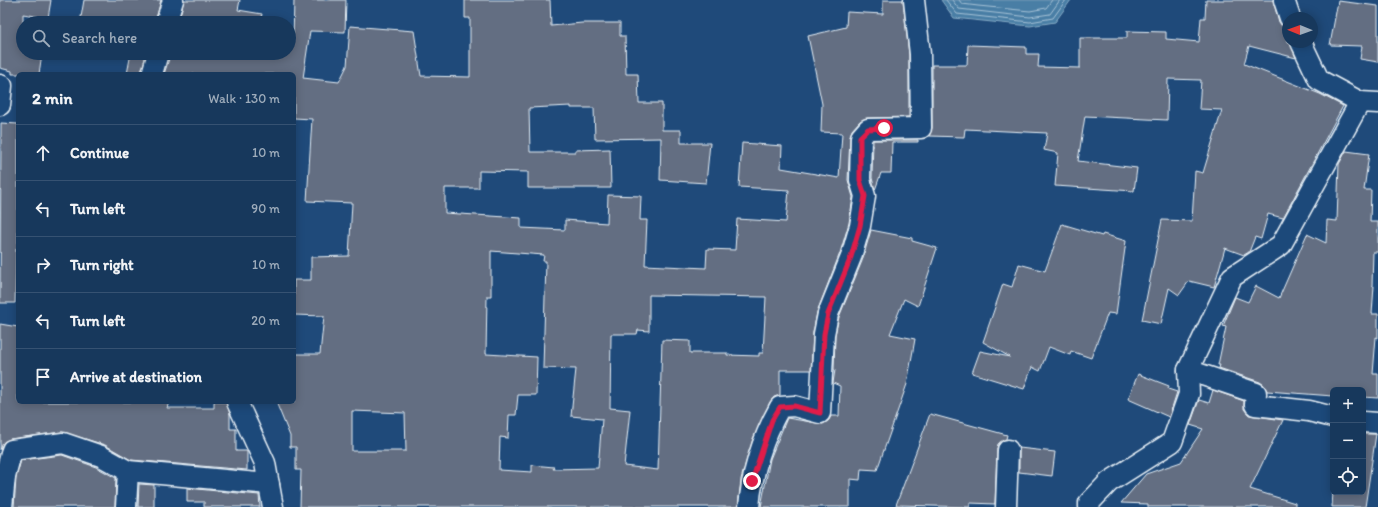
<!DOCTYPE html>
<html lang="en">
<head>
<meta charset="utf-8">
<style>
  body { margin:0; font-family:Itim,sans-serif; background:#244365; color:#f1f3f6 }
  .controls { position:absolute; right:12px; bottom:12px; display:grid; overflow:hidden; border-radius:6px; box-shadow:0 2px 10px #0003 }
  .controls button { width:36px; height:36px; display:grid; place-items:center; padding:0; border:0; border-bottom:1px solid #365272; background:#17385c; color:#f1f3f6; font:20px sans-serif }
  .compass { position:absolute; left:1282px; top:12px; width:36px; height:36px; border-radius:50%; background:#17385c; box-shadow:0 2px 10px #0003; rotate:271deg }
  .stop { position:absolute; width:12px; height:12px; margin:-9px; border:3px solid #e11d48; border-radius:50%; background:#fff }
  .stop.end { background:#e11d48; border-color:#fff; box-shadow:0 1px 4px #0008 }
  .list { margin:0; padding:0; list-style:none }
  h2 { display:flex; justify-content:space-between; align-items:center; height:52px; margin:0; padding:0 16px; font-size:17px }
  h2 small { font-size:13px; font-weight:400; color:#9eacbb }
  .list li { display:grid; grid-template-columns:26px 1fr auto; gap:12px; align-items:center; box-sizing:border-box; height:56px; padding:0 16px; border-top:1px solid #365272 }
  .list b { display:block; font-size:15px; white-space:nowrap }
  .list em { font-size:13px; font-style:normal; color:#9eacbb }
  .icon { flex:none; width:22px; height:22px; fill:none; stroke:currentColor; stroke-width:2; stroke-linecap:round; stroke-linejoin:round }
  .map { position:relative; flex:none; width:1378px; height:507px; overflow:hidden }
  .search { position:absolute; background:#17385c; box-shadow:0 2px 10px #0003; left:16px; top:16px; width:280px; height:44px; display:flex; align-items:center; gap:10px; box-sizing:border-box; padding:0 14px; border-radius:22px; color:#9eacbb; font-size:15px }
  .panel { position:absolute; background:#17385c; box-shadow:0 2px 10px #0003; left:16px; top:72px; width:280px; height:332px; border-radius:6px }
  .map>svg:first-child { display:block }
  .water { fill:#487ea5; stroke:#88acc6 }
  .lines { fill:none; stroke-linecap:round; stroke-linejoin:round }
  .shore { stroke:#a8c3d7; stroke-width:1 }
  .building { fill:#636e82; stroke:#e8f1f8; fill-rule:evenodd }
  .street-casing { stroke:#e8f1f8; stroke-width:23 }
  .street { stroke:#1f4a7a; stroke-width:20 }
  .route { stroke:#e11d48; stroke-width:5 }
</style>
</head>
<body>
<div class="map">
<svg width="1378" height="507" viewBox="0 0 1378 507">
  <rect width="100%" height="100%" fill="#1f4a7a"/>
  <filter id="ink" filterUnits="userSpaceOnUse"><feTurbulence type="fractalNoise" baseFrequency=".025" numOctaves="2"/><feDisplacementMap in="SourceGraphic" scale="8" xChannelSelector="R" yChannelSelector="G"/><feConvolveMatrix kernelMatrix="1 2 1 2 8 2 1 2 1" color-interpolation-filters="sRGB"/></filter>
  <g filter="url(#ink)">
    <path class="water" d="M941 0H1071L1055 22 1030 26 954 18Z"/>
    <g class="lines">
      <g class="shore">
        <path d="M946 0 957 14 1030 22 1053 18 1066 0"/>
        <path d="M952 0 959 9 1030 17 1050 14 1060 0"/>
        <path d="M959 0 962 4 978 6 1030 11 1046 8 1052 0"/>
      </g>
    </g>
    <g class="building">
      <path d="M0 0H51L48 18 23 14V53H42L39 74H12V71L0 68Z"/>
      <path d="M84 0H161L155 23H80Z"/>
      <path d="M184 0H240L238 10 262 14 260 23H178Z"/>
      <path d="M294 0H346L345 32 310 31 303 78 339 82 347 66 350 26 414 31 421 76 470 77V18H465V0H550L551 26 582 23H620V36H625L626 74H638L639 103H662V130H681V143H710L706 183 660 180 661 138 595 139 594 108H571V106L529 108 530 152H575V150L610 149 611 188H528V172L479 171V188H445V213L521 218V228L565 230V220L607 223 608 195 641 196 640 220H647L645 265 706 268 707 249 735 250 737 219 786 222 789 190 739 187 742 143 782 146 781 168 839 178 842 133 821 132 822 104 808 36 846 27 847 12 883 14V0H903L909 55V117L867 118 860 121 852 130 850 137 848 180 853 197 849 223 840 253 817 312 813 333 811 370H780V395L774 397 770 402 753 439 741 479 738 507H300L301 470H296V447H290V436L276 402H294V354H320L324 316 294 315V280H311V257L349 256 352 203 307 201 312 119 294 118V74H164L171 53H289V42H293ZM491 251 544 255 543 261H546L543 368 576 369 571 416 602 419 598 468 553 469 554 467 532 465V472L499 470 500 437 508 438 509 415H516L518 395H536L537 357 486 354 487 296H491ZM649 295 766 297 763 353H759V356L727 355V353H690V341L662 340 658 470 624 466 630 410 610 408 611 334H637L638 330 649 331ZM352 411 405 413 406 451H352Z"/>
      <path d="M1206 0H1273L1279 22 1283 27 1288 29V42H1290L1296 58 1249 46 1244 64 1320 94 1343 106 1283 218 1268 214 1261 239 1255 237 1249 252 1244 255 1225 248 1214 287 1189 281 1179 295 1169 288 1161 324 1142 320 1162 220 1192 221 1195 171 1203 173 1222 110 1199 109 1201 80 1168 79 1167 120 1085 116 1078 161 1137 168 1134 191 1055 186 1058 153 1044 150 1047 133 965 129 964 137 929 136 932 128V65H967L968 45 1026 47V54H1039L1038 67 1080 68V38H1127V31L1166 32V39L1199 42 1201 18H1205Z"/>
      <path d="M1338 1 1378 6V62L1360 59 1362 46 1330 45Z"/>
      <path d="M131 53 146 55 141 74H127Z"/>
      <path d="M1 123 18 124V249H16L15 303H0Z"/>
      <path d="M873 140H918V142H892L891 173H881L875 190 872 178Z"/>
      <path d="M1346 151 1369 154 1364 190H1371L1370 222H1378V252H1373L1372 286H1374L1372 314H1378V338L1376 337 1373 374H1378V398L1363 397V390H1333V396L1267 391 1264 385 1260 382 1219 368 1220 365H1218L1226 327 1223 326 1235 297 1248 302 1256 286 1279 298 1307 234 1326 243 1327 220 1337 221 1339 164Z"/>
      <path d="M1062 224 1102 236 1103 234 1126 241 1116 314 1108 313 1091 358 1071 351 1070 355 1049 347 1040 371 1032 367 1024 389 972 373 980 351 1010 357 983 342 1003 284 1012 287 1019 264 1045 271Z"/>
      <path d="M871 230 912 238V241L937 248 918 306 904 299 890 334 915 339 907 384 877 470 861 469 860 480 850 479V507H761L770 459 787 418 823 424 829 420 831 416H839L840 386 833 383 835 370H834L835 335 839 317 862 261Z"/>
      <path d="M0 324 18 327V402H169L167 408H214V402H226L230 414V429H236V451H247V470L131 460 105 445 62 432 10 439 4 442 0 450Z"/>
      <path d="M1138 374 1169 386 1168 389 1177 392 1169 417 1128 399Z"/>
      <path d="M1213 390 1244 401V409L1249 415 1283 420 1250 489 1295 503V507H1148V504L1121 503 1146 474 1181 462 1203 429 1190 425 1199 400 1209 403Z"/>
      <path d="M930 414 1007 435 1006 439 998 444 997 449 995 504 970 503V507L896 505Z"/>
      <path d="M1363 434H1376L1365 507H1332L1333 492H1363Z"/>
      <path d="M1019 448 1055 452 1052 476 1019 472Z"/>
      <path d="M62 455 96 467 116 478 115 507H14L16 478 21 460Z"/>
      <path d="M139 484 154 485V507H138Z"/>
      <path d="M187 488 259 495 260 507H204V502H187Z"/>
    </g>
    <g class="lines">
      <g class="street-casing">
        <g id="street">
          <path d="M1284 0 1290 18"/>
          <path d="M166 23 173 0"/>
          <path d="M1301 42 1319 80 1360 102"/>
          <path d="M152 74 158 53"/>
          <path d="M0 85 2 86 0 105"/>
          <path d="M1188 370 1256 393 1255 405 1309 411 1333 417"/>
          <path d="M237 402 265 463 273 507"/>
          <path d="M1363 422 1378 423"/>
          <path d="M0 476H5L12 450 63 443 101 456 128 471 269 484"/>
          <path d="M2 507 5 476"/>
          <path d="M126 507 128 471"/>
          <path d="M749 507C752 473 763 437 780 407L794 406 820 413 824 334 828 314 851 257 860 226 865 196 860 180 861 137 868 129 921 128 920 54 914 0"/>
          <path d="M1006 507 1008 450"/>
          <path d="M1089 507V503L1109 482 1172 442 1189 394 1188 370 1232 277 1281 245 1360 102 1378 103"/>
        </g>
      </g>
      <use href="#street" class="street"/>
    </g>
  </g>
  <g class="lines" filter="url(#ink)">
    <path class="route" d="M752 481 772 420 780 407 794 406 820 413 824 334 828 314 851 257 860 226 865 196 860 180V137L868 129 884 128"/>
  </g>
</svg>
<div class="controls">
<button>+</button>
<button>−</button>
<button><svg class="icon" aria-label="locate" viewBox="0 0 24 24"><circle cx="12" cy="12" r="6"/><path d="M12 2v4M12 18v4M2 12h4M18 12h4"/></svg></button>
</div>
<svg class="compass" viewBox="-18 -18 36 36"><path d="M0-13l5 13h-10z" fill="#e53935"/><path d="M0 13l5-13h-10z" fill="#9eacbb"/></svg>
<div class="stop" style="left:884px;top:128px"></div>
<div class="stop end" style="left:752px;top:481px"></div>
<div class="search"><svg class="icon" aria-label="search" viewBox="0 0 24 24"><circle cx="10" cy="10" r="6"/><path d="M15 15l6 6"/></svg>Search here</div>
<section class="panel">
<h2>2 min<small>Walk · 130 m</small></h2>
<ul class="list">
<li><svg class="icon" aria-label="ahead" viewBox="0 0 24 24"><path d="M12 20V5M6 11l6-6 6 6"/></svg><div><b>Continue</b></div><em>10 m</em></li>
<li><svg class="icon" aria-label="left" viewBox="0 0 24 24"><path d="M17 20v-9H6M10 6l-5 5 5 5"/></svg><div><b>Turn left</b></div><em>90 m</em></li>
<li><svg class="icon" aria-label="right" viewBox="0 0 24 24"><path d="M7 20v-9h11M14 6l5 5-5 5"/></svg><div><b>Turn right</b></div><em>10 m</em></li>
<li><svg class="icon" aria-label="left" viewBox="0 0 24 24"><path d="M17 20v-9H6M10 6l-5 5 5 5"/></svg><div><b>Turn left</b></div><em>20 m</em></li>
<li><svg class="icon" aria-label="arrive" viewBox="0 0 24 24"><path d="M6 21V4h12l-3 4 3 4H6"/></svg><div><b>Arrive at destination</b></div></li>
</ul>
</section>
</div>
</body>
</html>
